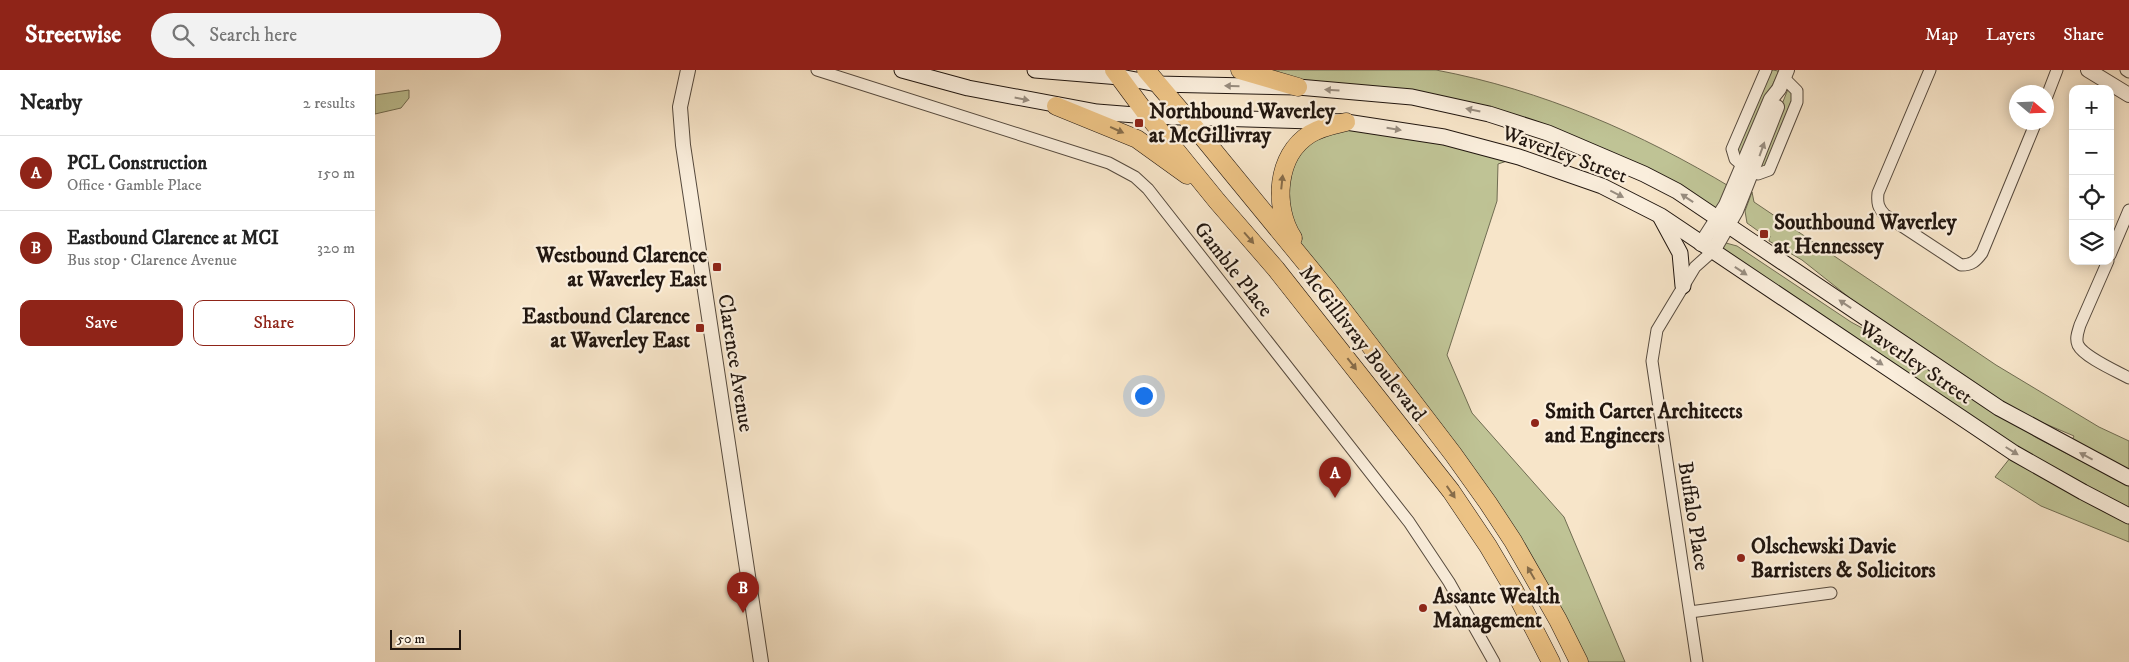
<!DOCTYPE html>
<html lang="en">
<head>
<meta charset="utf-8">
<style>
  body { margin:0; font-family:"IM FELL DW Pica",serif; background:#f2f2f2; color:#222 }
  .controls { position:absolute; right:15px; top:15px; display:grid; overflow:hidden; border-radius:10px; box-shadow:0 2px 12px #0003 }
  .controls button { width:45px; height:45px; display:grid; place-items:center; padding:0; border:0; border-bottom:1px solid #e0e0e0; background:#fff; color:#222; font:25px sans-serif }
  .compass { position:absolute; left:1634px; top:15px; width:45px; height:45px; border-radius:50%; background:#fff; box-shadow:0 2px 12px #0003; rotate:109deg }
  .scale { position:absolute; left:15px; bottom:12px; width:71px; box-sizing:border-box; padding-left:5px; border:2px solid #21160f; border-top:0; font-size:14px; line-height:18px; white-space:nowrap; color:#21160f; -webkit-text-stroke:4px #faeedc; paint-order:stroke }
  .you { position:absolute; left:768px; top:325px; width:18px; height:18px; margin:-12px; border:4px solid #fff; border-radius:50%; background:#1a73e8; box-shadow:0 0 0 8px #1a73e833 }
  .badge { display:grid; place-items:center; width:32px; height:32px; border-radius:50%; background:#8f2418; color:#fff; font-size:16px; font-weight:700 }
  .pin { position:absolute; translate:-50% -41px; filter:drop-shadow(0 1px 2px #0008) }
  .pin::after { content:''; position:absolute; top:26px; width:18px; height:15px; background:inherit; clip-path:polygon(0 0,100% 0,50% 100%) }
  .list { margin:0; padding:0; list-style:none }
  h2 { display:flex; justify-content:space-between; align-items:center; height:65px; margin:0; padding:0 20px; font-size:21px }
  h2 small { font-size:16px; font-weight:400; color:#767676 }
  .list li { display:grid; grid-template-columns:32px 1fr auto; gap:15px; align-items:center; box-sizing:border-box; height:75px; padding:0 20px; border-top:1px solid #e0e0e0 }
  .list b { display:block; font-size:19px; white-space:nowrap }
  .list p { margin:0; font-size:16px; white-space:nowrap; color:#767676 }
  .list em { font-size:16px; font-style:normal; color:#767676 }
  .actions { display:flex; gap:10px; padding:15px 20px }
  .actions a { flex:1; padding:11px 0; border:1px solid #8f2418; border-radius:10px; text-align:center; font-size:18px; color:#8f2418 }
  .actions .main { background:#8f2418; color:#fff }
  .icon { flex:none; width:28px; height:28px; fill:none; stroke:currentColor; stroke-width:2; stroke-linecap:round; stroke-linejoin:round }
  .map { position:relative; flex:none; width:1754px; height:592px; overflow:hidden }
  header { display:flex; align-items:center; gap:30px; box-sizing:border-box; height:70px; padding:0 25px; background:#8f2418; color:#fff }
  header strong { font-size:24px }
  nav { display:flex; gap:28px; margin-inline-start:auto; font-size:18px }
  .search { width:350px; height:45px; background:#f2f2f2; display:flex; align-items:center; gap:12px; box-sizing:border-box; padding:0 18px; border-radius:28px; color:#767676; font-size:19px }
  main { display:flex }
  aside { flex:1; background:#fff }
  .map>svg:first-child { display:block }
  .green { fill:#bfc395; stroke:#706c52 }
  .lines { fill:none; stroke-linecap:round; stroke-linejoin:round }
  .minor-casing { stroke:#564a3e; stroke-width:13 }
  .tertiary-casing { stroke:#564a3e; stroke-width:16 }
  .secondary-casing { stroke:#21160f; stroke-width:17 }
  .primary-casing { stroke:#21160f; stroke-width:19 }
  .minor { stroke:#faeedc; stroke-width:11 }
  .tertiary { stroke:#faeedc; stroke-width:14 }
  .secondary { stroke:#faeedc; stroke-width:15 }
  .primary { stroke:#ecc284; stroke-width:18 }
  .oneway { fill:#988d80 }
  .oneway2 { fill:#866c4a }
  .poi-dot { fill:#8f2418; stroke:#faeedc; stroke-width:2 }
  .labels { text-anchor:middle; stroke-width:4.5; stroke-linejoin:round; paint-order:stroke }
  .poi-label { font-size:21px; font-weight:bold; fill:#21160f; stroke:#faeedc; text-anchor:start }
  .street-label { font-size:21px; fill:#21160f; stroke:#faeedc }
</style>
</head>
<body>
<header>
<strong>Streetwise</strong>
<div class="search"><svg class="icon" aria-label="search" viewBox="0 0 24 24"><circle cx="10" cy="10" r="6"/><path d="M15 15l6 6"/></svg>Search here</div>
<nav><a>Map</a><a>Layers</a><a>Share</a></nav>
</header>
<main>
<aside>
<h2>Nearby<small>2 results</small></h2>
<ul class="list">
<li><span class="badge">A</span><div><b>PCL Construction</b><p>Office · Gamble Place</p></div><em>150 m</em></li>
<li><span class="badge">B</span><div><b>Eastbound Clarence at MCI</b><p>Bus stop · Clarence Avenue</p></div><em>320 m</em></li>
</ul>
<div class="actions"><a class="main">Save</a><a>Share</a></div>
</aside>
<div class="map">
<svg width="1754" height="592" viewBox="0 0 1754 592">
  <rect width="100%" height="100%" fill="#f7e5c9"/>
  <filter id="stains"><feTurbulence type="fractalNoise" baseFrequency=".004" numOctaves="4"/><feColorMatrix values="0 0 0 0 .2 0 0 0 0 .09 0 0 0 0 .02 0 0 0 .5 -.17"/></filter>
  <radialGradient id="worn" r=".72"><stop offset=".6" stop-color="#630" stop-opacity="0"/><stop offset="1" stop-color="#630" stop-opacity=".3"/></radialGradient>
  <g class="green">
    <path d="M865 0H1061C1167 20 1266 63 1357 118L1347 151 1302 121 1114 44Z"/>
    <path d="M1398 0 1403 1V3L1365 85 1362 86 1363 71 1394 2Z"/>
    <path d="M1413 19 1419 24 1390 97 1382 98Z"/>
    <path d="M34 20V28L26 38 0 44V25Z"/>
    <path d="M971 52 1144 87 1123 94 1122 131 1072 285 1097 343 1189 447 1250 592H1204L1162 513 915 163 906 128 928 69Z"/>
    <path d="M1377 122 1379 132 1621 295 1724 357 1754 371V402L1697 370 1699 366 1640 341 1490 240 1427 190 1394 171 1395 166 1388 162 1386 163 1372 153 1370 141Z"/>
    <path d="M1351 173 1362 176 1476 252 1522 277 1662 368 1754 416V440L1684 404 1350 182 1347 177Z"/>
    <path d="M1639 383 1754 446V472L1666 436 1620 407Z"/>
  </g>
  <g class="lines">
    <g class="minor-casing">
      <g id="minor">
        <path d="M442 0 734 93 760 107 773 119 1034 452 1074 512 1119 592"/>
        <path d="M1555 0 1503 123C1502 133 1503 138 1510 145L1586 195C1597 195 1601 191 1607 183L1661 52"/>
        <path d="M1751 0 1754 2"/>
        <path d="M1672 26 1682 0"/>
        <path d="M1367 95 1360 89 1357 79 1391 0"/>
        <path d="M1378 101 1383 104 1394 100 1422 32V21L1409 8"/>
        <path d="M1735 185 1754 140"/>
        <path d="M1733 191 1705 255C1703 262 1700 268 1703 275 1709 287 1741 301 1754 308"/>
        <path d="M1315 542 1456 523"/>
        <path d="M1322 592 1277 291 1282 260 1320 197 1338 181"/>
      </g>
    </g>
    <g class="tertiary-casing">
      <g id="tertiary">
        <path d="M313 0 305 37 308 75 386 592"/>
        <path d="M1713 0 1754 25"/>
        <path d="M1326 174 1351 135 1396 29 1404 19 1412 0"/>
        <path d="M1338 181 1361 141 1402 37"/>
      </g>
    </g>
    <g class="secondary-casing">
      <g id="secondary">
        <path d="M527 0 593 18 722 42 773 46 971 52 1069 67 1144 87 1227 116 1286 146 1639 383 1708 422 1754 446"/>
        <path d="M660 0 745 7 782 14 923 17 1037 27 1114 44 1173 63 1269 104 1302 121 1624 338 1754 408"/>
        <path d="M1286 148 1305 183 1308 216"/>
      </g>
    </g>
    <g class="primary-casing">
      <g id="primary">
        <path d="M739 0 773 46 842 131 901 199 1076 421 1113 476 1139 520 1176 592"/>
        <path d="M771 0 811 47 952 219 1078 384 1113 433 1138 471 1183 550 1204 592"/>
        <path d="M865 0 923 17"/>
        <path d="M681 36 762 69 812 105"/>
        <path d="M918 168C898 137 901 85 935 64 946 57 958 55 971 52"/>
      </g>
    </g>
    <use href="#minor" class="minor"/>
    <use href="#tertiary" class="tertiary"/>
    <use href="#secondary" class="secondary"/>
    <use href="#primary" class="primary"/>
  </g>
  <defs><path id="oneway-solid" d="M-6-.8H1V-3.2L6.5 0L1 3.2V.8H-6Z" transform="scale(1.25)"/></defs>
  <g class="oneway">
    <use href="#oneway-solid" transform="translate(857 16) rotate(-179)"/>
    <use href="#oneway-solid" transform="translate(957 20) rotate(-176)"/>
    <use href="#oneway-solid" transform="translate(647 29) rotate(11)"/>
    <use href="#oneway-solid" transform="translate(1098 40) rotate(-168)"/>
    <use href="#oneway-solid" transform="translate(1019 59) rotate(9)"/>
    <use href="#oneway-solid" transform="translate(1387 79) rotate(-70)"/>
    <use href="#oneway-solid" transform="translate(1242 124) rotate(27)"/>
    <use href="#oneway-solid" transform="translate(1312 128) rotate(-146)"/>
    <use href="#oneway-solid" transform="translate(1366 201) rotate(34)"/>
    <use href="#oneway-solid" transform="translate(1470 234) rotate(-146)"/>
    <use href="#oneway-solid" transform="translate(1502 291) rotate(34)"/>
    <use href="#oneway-solid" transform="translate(1637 381) rotate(32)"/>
    <use href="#oneway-solid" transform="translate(1711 386) rotate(-152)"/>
  </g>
  <g class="oneway2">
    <use href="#oneway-solid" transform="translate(742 60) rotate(24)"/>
    <use href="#oneway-solid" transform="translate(907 112) rotate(-84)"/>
    <use href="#oneway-solid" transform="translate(874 168) rotate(49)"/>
    <use href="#oneway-solid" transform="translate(977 294) rotate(52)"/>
    <use href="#oneway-solid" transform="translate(1076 422) rotate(55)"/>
    <use href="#oneway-solid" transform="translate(1156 503) rotate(-120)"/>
  </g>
  <g class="poi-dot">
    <rect x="759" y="48" width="10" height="10" rx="2.5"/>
    <rect x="1384" y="159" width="10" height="10" rx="2.5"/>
    <rect x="337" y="192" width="10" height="10" rx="2.5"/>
    <rect x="320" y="253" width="10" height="10" rx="2.5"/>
    <circle cx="1160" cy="353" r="5"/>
    <circle cx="1366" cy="488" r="5"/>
    <circle cx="1048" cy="538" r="5"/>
  </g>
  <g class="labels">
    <g class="poi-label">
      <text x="774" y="48">Northbound Waverley<tspan x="774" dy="24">at McGillivray</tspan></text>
      <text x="1399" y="159">Southbound Waverley<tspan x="1399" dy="24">at Hennessey</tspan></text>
      <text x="332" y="192" text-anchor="end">Westbound Clarence<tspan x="332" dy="24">at Waverley East</tspan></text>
      <text x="315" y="253" text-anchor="end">Eastbound Clarence<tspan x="315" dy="24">at Waverley East</tspan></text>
      <text x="1170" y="348">Smith Carter Architects<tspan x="1170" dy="24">and Engineers</tspan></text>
      <text x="1376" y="483">Olschewski Davie<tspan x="1376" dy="24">Barristers &amp; Solicitors</tspan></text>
      <text x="1058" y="533">Assante Wealth<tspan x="1058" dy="24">Management</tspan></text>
    </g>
    <g class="street-label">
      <text transform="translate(1190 84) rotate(20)" y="7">Waverley Street</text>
      <text transform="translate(859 199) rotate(52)" y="7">Gamble Place</text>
      <text transform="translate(988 273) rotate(52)" y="7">McGillivray Boulevard</text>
      <text transform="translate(1541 292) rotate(34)" y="7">Waverley Street</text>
      <text transform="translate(361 293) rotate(81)" y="7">Clarence Avenue</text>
      <text transform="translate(1319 446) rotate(81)" y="7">Buffalo Place</text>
    </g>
  </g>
  <rect width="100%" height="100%" filter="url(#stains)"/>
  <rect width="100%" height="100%" fill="url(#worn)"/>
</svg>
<div class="controls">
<button>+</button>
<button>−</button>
<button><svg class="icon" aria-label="locate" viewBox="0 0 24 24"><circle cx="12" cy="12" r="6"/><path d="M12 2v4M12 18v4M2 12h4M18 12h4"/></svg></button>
<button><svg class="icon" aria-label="layers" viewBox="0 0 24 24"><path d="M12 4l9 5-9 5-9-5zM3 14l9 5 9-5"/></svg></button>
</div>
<svg class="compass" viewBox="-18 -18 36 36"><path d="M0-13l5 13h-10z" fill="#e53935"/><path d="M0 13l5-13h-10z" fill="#767676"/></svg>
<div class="scale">50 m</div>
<div class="you"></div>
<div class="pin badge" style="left:960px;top:428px">A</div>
<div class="pin badge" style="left:368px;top:543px">B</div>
</div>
</main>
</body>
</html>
